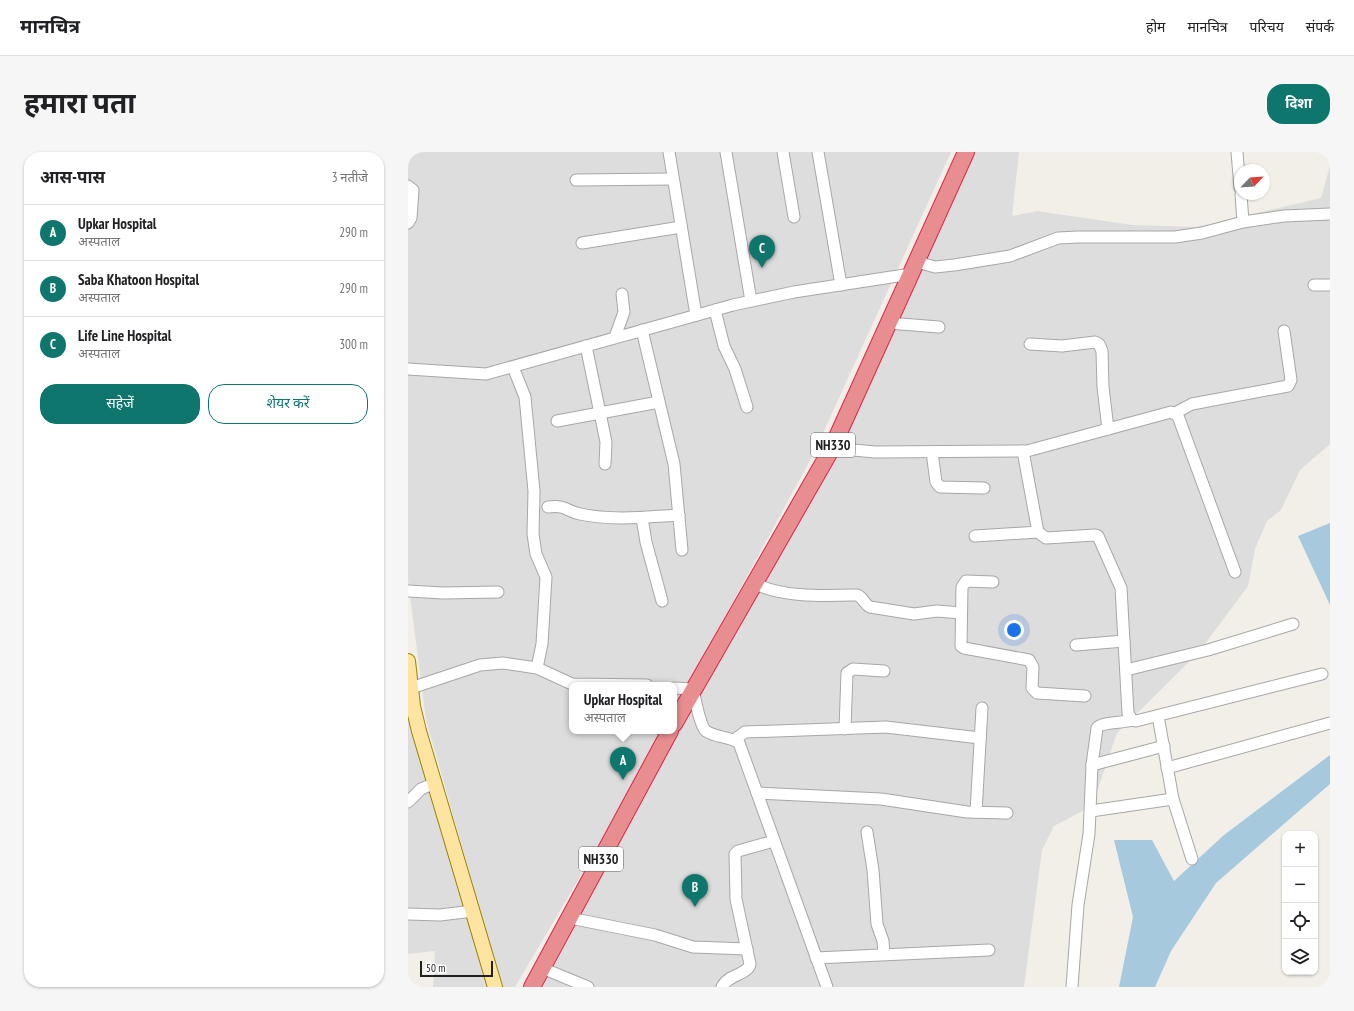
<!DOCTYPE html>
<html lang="hi">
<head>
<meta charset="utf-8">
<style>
  body { margin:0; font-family:"PT Sans Narrow","Noto Sans Devanagari",sans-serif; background:#f6f6f6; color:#202124 }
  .controls { position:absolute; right:12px; bottom:12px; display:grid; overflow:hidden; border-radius:8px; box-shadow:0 1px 3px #0004 }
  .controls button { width:36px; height:36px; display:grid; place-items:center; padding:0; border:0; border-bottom:1px solid #e0e0e0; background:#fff; color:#202124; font:20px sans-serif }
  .compass { position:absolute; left:826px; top:12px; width:36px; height:36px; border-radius:50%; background:#fff; box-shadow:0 1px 3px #0004; rotate:65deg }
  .scale { position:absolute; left:12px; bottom:10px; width:73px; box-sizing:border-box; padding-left:4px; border:2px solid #202020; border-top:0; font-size:11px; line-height:14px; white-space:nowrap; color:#202020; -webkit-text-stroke:3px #fff; paint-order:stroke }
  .you { position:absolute; left:606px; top:478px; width:14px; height:14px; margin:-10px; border:3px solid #fff; border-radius:50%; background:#1a73e8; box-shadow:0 0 0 6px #1a73e833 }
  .badge { display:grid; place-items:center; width:26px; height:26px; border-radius:50%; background:#0f766e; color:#fff; font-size:13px; font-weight:700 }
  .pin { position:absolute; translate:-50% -33px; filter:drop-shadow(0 1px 2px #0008) }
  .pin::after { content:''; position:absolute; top:21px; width:14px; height:12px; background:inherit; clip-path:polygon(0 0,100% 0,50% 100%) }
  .popup { position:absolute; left:161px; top:530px; width:108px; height:52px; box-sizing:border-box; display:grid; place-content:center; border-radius:8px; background:#fff; filter:drop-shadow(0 1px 3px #0005); font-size:13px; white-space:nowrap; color:#757577 }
  .popup b { font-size:15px; color:#202124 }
  .popup::after { content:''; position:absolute; left:50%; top:100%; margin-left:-8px; border:8px solid transparent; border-top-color:#fff }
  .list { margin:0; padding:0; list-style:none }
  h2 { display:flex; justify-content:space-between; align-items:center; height:52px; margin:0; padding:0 16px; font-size:17px }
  h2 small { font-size:13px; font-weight:400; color:#757577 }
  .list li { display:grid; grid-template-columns:26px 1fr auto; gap:12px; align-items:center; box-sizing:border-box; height:56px; padding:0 16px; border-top:1px solid #e0e0e0 }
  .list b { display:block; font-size:15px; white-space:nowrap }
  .list p { margin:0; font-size:13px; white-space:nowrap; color:#757577 }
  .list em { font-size:13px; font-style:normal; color:#757577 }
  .actions { display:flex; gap:8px; padding:12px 16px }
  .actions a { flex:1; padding:9px 0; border:1px solid #0f766e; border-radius:16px; text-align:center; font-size:14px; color:#0f766e }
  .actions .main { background:#0f766e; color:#fff }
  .icon { flex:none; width:22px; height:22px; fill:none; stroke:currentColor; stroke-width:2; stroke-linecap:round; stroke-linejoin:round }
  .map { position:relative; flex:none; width:922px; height:835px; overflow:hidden; border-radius:16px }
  header { display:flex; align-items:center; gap:24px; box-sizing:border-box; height:56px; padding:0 20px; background:#fff; border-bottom:1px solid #e0e0e0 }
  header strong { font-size:19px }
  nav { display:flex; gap:22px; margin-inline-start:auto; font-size:14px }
  .intro { display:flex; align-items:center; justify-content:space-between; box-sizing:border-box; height:96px; padding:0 24px }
  h1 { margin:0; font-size:28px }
  .button { padding:10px 18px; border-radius:16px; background:#0f766e; color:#fff; font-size:14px; font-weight:700 }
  main { display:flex; gap:24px; padding:0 24px }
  aside { flex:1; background:#fff; border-radius:16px; box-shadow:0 1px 3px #0004 }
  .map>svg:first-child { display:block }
  .residential { fill:#dedddd }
  .water { fill:#a7c9de }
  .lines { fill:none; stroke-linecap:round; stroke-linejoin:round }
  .minor-casing { stroke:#a7a7a7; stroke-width:13 }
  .major-casing { stroke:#9c8200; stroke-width:16 }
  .highway-casing { stroke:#dd2546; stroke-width:18 }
  .minor { stroke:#fff; stroke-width:11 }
  .major { stroke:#fde4a0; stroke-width:14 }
  .highway { stroke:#e88e90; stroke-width:16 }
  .labels { text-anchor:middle; stroke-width:3.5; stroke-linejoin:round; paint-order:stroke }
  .shield { fill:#fff; stroke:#636363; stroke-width:1 }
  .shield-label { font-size:14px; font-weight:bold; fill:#202020 }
</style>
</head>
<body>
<header>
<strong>मानचित्र</strong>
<nav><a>होम</a><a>मानचित्र</a><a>परिचय</a><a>संपर्क</a></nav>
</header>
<div class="intro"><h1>हमारा पता</h1><a class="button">दिशा</a></div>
<main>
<aside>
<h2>आस-पास<small>3 नतीजे</small></h2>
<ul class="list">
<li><span class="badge">A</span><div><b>Upkar Hospital</b><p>अस्पताल</p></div><em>290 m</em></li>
<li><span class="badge">B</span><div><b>Saba Khatoon Hospital</b><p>अस्पताल</p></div><em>290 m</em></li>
<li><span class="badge">C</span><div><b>Life Line Hospital</b><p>अस्पताल</p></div><em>300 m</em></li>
</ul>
<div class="actions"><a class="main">सहेजें</a><a>शेयर करें</a></div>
</aside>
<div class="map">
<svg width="922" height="835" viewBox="0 0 922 835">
  <rect width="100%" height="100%" fill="#f1efe7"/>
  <g class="residential">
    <path d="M0 0H543L405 303 266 558V533H164V579H254L209 662 107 835H94L18 568 0 428Z"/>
    <path d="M558 0H611L604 64 629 59 724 73 789 75 913 46 922 14V292L892 318 873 358 859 369 847 397 840 434 791 500 709 581 684 654 646 674 634 698 616 835H135L376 381Z"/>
    <path d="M0 544 76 823 79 835H25L27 799 0 802Z"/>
  </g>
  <g class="water">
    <path d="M922 371V453L890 384Z"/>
    <path d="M922 603V632L808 731 763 799 747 835H711L725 765 706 688H744L766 729 816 683Z"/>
  </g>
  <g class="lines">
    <g class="minor-casing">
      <g id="minor">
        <path d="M261 0 288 163"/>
        <path d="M318 0 343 149"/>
        <path d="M375 0 386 65"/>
        <path d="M410 0 433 133"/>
        <path d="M829 0 832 36"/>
        <path d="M168 28 265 27"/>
        <path d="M0 34 5 38 3 66 0 71"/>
        <path d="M833 42 835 70"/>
        <path d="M174 91 273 75"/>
        <path d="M509 110 527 115 546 113 602 104 650 86 670 85H767L794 81 835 70 876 64 922 62"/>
        <path d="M906 133H922"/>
        <path d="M307 158 316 194 327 217 339 255"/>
        <path d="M480 171 531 175"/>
        <path d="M234 178 266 312 274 398"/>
        <path d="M207 185 216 160 214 142"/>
        <path d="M622 192 654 194 687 190 691 192 694 199 695 235 700 277"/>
        <path d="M178 194 198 290 197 312"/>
        <path d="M105 215 117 245 126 339 125 382 128 402 138 425 134 492 129 516"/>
        <path d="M0 217 78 222 325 153 386 140 503 122"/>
        <path d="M767 261 784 252 880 234 883 228 876 179"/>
        <path d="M149 269 251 250"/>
        <path d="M424 296 467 300 619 299 763 260 770 264 827 420"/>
        <path d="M615 299 630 380 638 386 687 383 690 384 713 436 720 561 724 568 728 569 914 522"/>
        <path d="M524 300 528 330 532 335 576 336"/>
        <path d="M140 355C160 353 157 359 172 362 205 369 238 365 271 363"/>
        <path d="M234 366 238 390 254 449"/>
        <path d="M567 384 630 380"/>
        <path d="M585 430 558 429 554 435 553 494 556 496 621 508 625 515 624 536 629 541 677 544"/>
        <path d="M346 431C374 446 417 444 449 443 455 445 456 452 462 455L506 462 529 459 553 461"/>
        <path d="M0 439 35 441 90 440"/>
        <path d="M668 493 716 489"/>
        <path d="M718 518 800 498 885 472"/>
        <path d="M3 536 72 513 95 511 129 516 164 532 239 533"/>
        <path d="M266 536 285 537C287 546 292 574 298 579 308 586 321 584 331 591L419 835"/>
        <path d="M750 564 765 647 784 707"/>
        <path d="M437 577 439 521 445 517 476 519"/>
        <path d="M326 588 337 580 478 575 572 586"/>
        <path d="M684 613 756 594"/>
        <path d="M759 616 922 571"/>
        <path d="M349 641 473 647 559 660 599 661"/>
        <path d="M0 650 13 637 27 631"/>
        <path d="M683 659 765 647"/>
        <path d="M568 660 574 556"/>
        <path d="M459 680 465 718 469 772 475 789 476 802"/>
        <path d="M0 762 32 763 65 759"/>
        <path d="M162 766 247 783 285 795 339 797"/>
        <path d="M408 806 581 798"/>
        <path d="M134 816 180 835"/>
        <path d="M314 835C320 822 340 823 342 812L328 747 327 702 330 699 366 689"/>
        <path d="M664 835 670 753 681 682 684 613 689 576C693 570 716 571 724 568"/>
      </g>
    </g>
    <g class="major-casing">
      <path id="major" d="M0 509 5 554 11 579 87 835"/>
    </g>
    <g class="highway-casing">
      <g id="highway">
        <path d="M266 572 424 296 558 0"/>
        <path d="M124 835 262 579"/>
      </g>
    </g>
    <use href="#minor" class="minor"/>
    <use href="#major" class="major"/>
    <use href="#highway" class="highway"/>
  </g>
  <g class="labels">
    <g class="shield">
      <rect x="403" y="281" width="44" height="24" rx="3"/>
      <rect x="171" y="695" width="44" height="24" rx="3"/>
    </g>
    <g class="shield-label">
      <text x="425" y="298">NH330</text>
      <text x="193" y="712">NH330</text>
    </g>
  </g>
</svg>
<div class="controls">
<button>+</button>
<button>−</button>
<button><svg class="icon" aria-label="locate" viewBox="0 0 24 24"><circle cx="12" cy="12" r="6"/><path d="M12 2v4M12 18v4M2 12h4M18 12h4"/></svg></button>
<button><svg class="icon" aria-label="layers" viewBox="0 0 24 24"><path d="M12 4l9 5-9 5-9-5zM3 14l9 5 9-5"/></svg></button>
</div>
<svg class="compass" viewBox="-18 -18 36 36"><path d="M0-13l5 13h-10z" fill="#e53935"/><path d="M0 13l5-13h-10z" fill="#757577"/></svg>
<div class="scale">50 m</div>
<div class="you"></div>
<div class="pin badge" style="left:215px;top:628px">A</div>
<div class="popup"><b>Upkar Hospital</b>अस्पताल</div>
<div class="pin badge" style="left:287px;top:755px">B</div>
<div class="pin badge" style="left:354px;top:116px">C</div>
</div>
</main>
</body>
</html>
